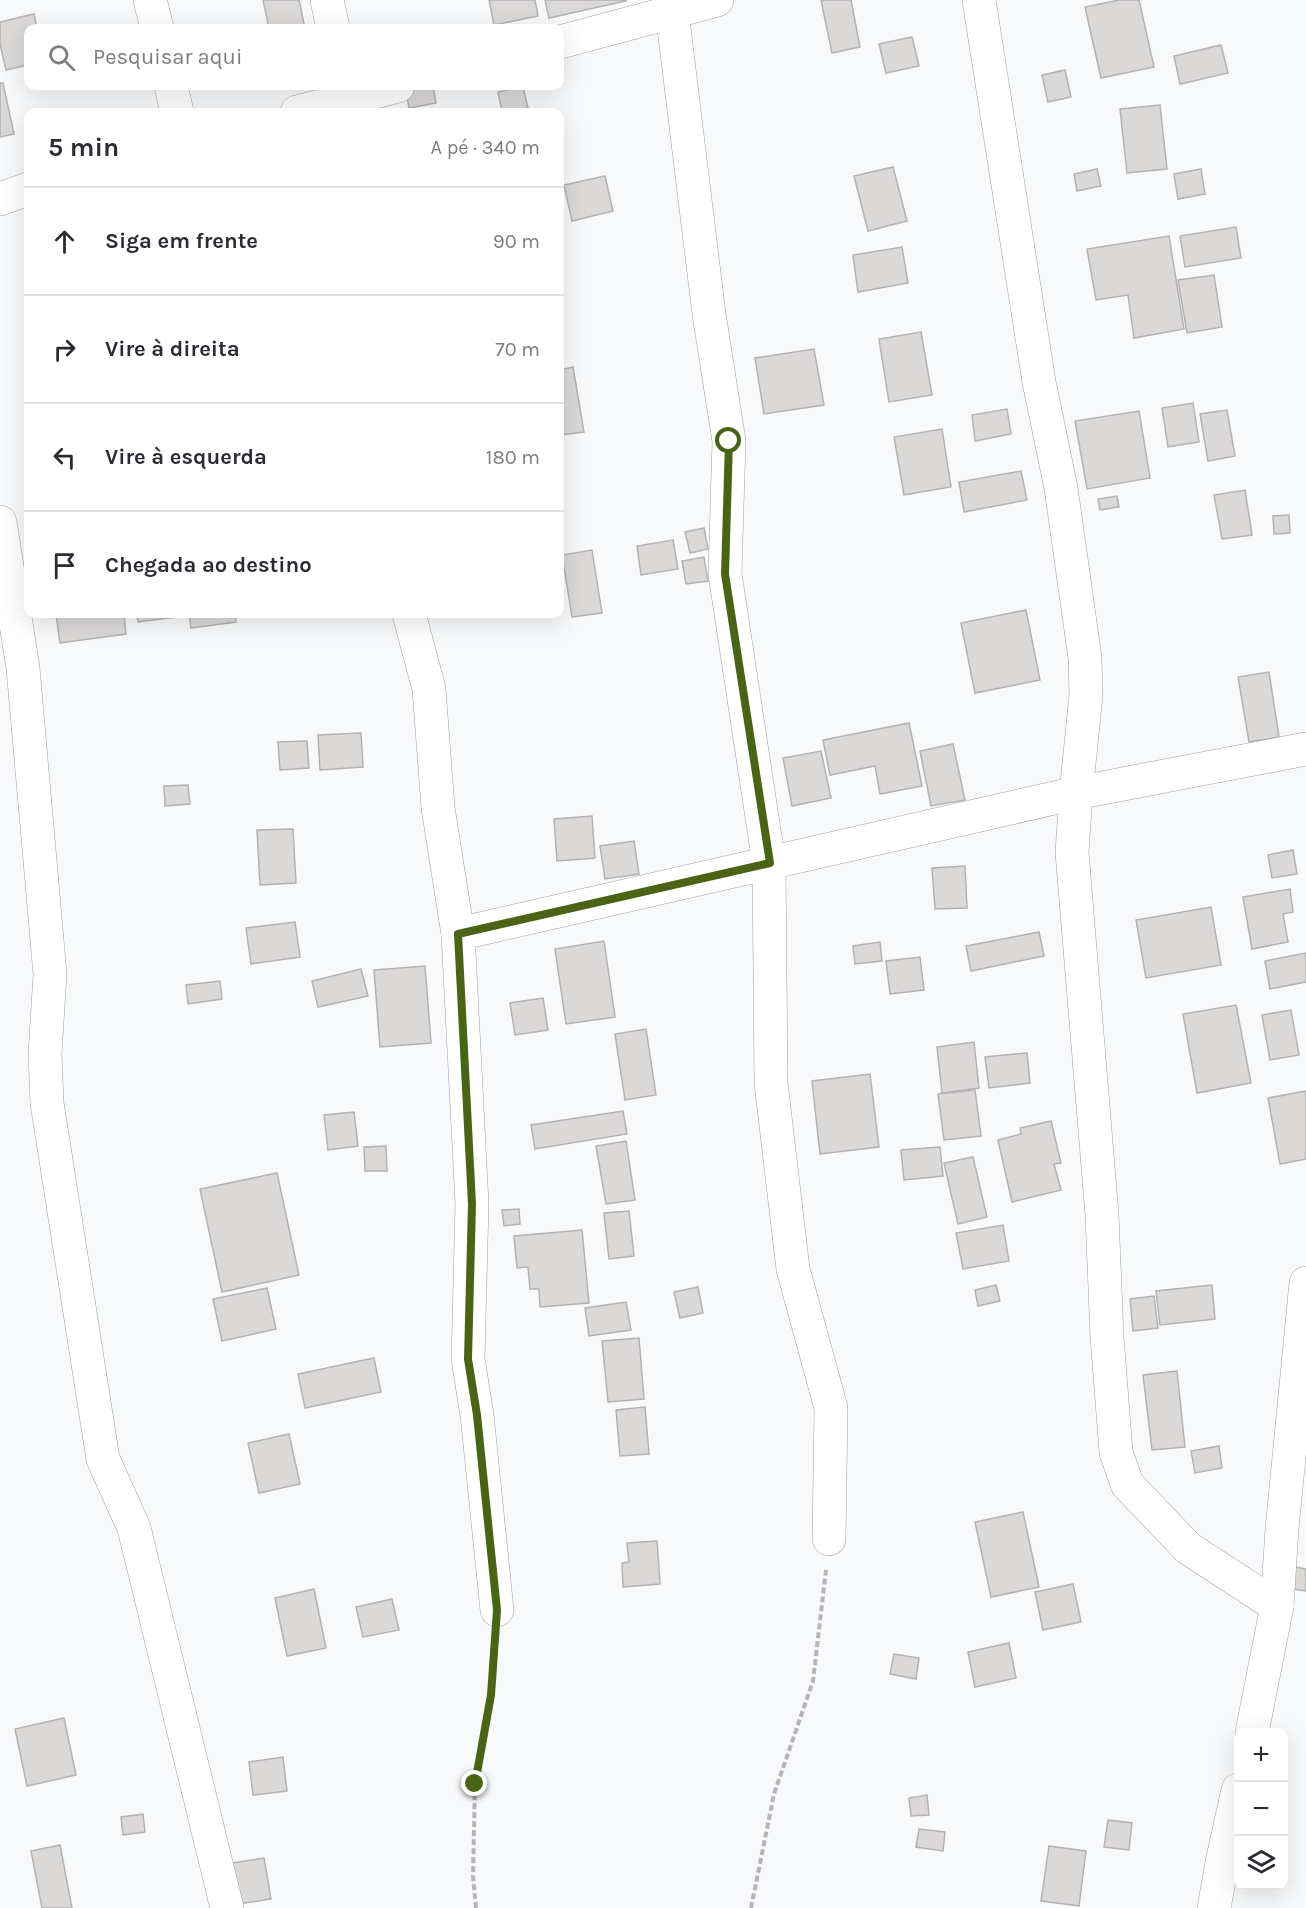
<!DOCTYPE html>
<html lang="pt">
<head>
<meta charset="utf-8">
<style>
  body { margin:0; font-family:Karla,sans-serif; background:#f7f7f7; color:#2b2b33 }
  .controls { position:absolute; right:18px; bottom:18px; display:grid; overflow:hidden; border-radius:12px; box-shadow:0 6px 24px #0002 }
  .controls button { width:54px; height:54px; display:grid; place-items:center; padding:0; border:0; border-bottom:2px solid #e1e1e2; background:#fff; color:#2b2b33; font:30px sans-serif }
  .stop { position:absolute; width:18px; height:18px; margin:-14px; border:4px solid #496415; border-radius:50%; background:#fff }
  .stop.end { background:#496415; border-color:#fff; box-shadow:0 2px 6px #0008 }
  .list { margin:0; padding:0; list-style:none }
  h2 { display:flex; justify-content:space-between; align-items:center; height:78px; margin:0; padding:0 24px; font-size:26px }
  h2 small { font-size:20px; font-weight:400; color:#7c7c81 }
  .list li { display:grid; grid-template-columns:39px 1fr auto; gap:18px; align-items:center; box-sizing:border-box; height:108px; padding:0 24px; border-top:2px solid #e1e1e2 }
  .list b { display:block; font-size:22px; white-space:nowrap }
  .list em { font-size:20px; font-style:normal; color:#7c7c81 }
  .icon { flex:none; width:33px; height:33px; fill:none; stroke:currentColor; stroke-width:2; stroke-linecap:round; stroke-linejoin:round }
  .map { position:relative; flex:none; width:1306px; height:1908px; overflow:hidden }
  .search { position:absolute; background:#fff; box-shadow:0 6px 24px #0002; left:24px; top:24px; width:540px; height:66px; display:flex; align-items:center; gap:15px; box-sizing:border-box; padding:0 21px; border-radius:12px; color:#7c7c81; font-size:22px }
  .panel { position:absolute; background:#fff; box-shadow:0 6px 24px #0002; left:24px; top:108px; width:540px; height:510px; border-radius:12px }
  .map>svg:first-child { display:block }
  .building { fill:#dbd8d8; stroke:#b4b1b1; stroke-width:1.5 }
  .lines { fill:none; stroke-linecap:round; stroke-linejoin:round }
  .street-casing { stroke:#9fa0a2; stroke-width:34 }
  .path { stroke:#b5b5b7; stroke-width:4; stroke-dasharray:6 3; stroke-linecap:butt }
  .street { stroke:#fff; stroke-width:33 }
  .route { stroke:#496415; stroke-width:8 }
</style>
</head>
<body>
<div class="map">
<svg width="1306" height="1908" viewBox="0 0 1306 1908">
  <rect width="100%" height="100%" fill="#f8f9fb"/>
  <g class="building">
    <path d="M263 0H299L305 28H269Z"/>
    <path d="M489 0H535L538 16 494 25Z"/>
    <path d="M545 0H626V1L549 18Z"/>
    <path d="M821 0H851L860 47 832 53Z"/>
    <path d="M1119 0H1139L1154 67 1101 78 1085 7Z"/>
    <path d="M34 14 37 28H28V65L6 70 0 44V22Z"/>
    <path d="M912 37 919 66 886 73 879 44Z"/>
    <path d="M1221 45 1228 73 1180 84 1174 56Z"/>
    <path d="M1065 70 1071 97 1048 102 1042 75Z"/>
    <path d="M0 83H3L14 134 0 137Z"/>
    <path d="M433 86 436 103 409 108 406 91Z"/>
    <path d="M523 87 528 108 502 112 498 92Z"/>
    <path d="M1160 105 1167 169 1127 173 1120 109Z"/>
    <path d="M893 167 907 221 868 231 854 176Z"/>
    <path d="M1097 169 1101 186 1077 191 1074 174Z"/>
    <path d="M1201 169 1205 194 1178 199 1174 174Z"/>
    <path d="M605 176 613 211 572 221 564 185Z"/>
    <path d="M1236 227 1241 258 1185 267 1180 236Z"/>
    <path d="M1169 236 1184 329 1134 338 1128 295 1096 300 1087 249Z"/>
    <path d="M902 247 908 283 858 292 853 255Z"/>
    <path d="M1214 275 1222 327 1187 333 1178 280Z"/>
    <path d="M921 332 932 395 889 402 879 339Z"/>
    <path d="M814 349 824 405 764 414 755 358Z"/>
    <path d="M573 367 584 432 560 435V370Z"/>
    <path d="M1193 403 1199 442 1168 447 1162 408Z"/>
    <path d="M1007 409 1011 434 975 441 972 415Z"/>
    <path d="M1227 410 1235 456 1208 461 1200 414Z"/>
    <path d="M1139 411 1150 478 1087 489 1075 421Z"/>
    <path d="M942 429 951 487 904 495 894 437Z"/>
    <path d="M1021 471 1027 500 964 512 959 482Z"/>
    <path d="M1245 490 1252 535 1222 539 1214 495Z"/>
    <path d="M1117 496 1119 507 1100 510 1098 499Z"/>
    <path d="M1289 515 1290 533 1274 534 1273 516Z"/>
    <path d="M704 528 708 549 690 553 685 532Z"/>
    <path d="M673 540 678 569 641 575 637 546Z"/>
    <path d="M592 550 602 613 572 617 562 555Z"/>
    <path d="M704 557 708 581 686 584 682 561Z"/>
    <path d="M1026 610 1040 680 975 693 961 623Z"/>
    <path d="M56 614H124L126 634 60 643Z"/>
    <path d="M137 614H175L176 617 138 622Z"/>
    <path d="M189 614H235L236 622 191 628Z"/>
    <path d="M1269 672 1279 737 1249 742 1238 677Z"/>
    <path d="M909 723 922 786 880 794 875 766 830 775 823 740Z"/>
    <path d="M361 733 363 767 320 770 318 735Z"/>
    <path d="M307 741 309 768 280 770 278 742Z"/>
    <path d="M953 744 965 800 931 806 920 751Z"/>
    <path d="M821 751 831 798 792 806 783 758Z"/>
    <path d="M188 785 190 804 165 806 164 786Z"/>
    <path d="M592 816 595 858 557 861 554 819Z"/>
    <path d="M293 829 296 883 260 885 257 830Z"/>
    <path d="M634 841 639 874 605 879 600 846Z"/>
    <path d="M1293 850 1297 874 1272 878 1268 855Z"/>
    <path d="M965 866 967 908 935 909 932 868Z"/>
    <path d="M1290 889 1293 912 1283 914 1288 942 1252 949 1243 897Z"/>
    <path d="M1211 907 1221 965 1146 978 1136 920Z"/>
    <path d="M295 922 300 957 251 964 246 928Z"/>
    <path d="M1039 932 1044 956 971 971 966 946Z"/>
    <path d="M604 941 615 1017 566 1024 555 949Z"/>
    <path d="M880 942 882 961 855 964 853 946Z"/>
    <path d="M1306 953V982L1270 989 1265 961Z"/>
    <path d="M920 957 924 990 890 994 886 961Z"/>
    <path d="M425 966 431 1043 380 1047 374 970Z"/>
    <path d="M361 969 368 996 318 1007 312 981Z"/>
    <path d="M220 981 222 999 188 1004 186 985Z"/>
    <path d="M543 998 548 1030 515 1035 510 1003Z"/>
    <path d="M1236 1005 1251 1083 1197 1093 1183 1014Z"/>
    <path d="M1291 1010 1299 1055 1270 1060 1262 1015Z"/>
    <path d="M646 1029 656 1095 625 1100 615 1034Z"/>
    <path d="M974 1042 979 1088 942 1093 937 1047Z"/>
    <path d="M1027 1053 1030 1083 989 1088 985 1057Z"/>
    <path d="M870 1074 879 1147 820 1154 812 1081Z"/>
    <path d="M975 1090 981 1136 944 1140 938 1094Z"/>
    <path d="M1306 1091V1159L1280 1164 1268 1098Z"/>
    <path d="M623 1111 627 1134 535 1149 531 1125Z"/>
    <path d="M354 1112 358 1146 328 1150 324 1115Z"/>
    <path d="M1051 1121 1061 1163 1054 1164 1061 1190 1012 1202 998 1140 1021 1134 1020 1128Z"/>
    <path d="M626 1141 635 1200 606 1204 596 1146Z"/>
    <path d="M386 1146 387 1171H365L364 1147Z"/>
    <path d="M940 1147 943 1176 904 1180 901 1150Z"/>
    <path d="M973 1157 987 1217 958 1224 944 1163Z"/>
    <path d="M277 1173 299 1275 222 1292 200 1189Z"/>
    <path d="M519 1209 520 1224 504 1226 502 1210Z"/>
    <path d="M629 1211 634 1256 609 1259 604 1213Z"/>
    <path d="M1003 1225 1009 1261 963 1269 956 1233Z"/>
    <path d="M582 1230 589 1303 540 1307 539 1289H530L528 1267 517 1268 514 1236Z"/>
    <path d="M996 1285 1000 1301 978 1306 975 1290Z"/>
    <path d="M1212 1285 1215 1319 1160 1325 1156 1291Z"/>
    <path d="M698 1287 703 1313 680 1318 674 1292Z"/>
    <path d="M267 1288 276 1329 222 1341 213 1299Z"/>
    <path d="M1154 1296 1158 1328 1133 1331 1130 1299Z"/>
    <path d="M626 1302 631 1330 589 1336 585 1308Z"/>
    <path d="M639 1338 644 1399 608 1402 602 1341Z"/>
    <path d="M374 1358 381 1392 305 1408 298 1374Z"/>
    <path d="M1177 1371 1185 1447 1152 1450 1143 1375Z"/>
    <path d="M645 1407 649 1454 620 1456 616 1410Z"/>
    <path d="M289 1434 300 1484 259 1493 248 1443Z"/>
    <path d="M1219 1446 1222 1468 1195 1473 1191 1451Z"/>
    <path d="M1023 1512 1039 1587 991 1597 975 1522Z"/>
    <path d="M657 1541 660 1584 623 1587 622 1563 629 1562 627 1543Z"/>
    <path d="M1295 1567 1306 1569V1591L1293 1589Z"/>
    <path d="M1073 1584 1081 1622 1043 1630 1035 1592Z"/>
    <path d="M314 1589 326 1648 287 1656 275 1598Z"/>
    <path d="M392 1599 399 1630 363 1637 356 1607Z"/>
    <path d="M1009 1643 1016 1678 975 1687 968 1652Z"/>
    <path d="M894 1654 919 1658 916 1679 890 1674Z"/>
    <path d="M64 1718 76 1775 27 1786 15 1729Z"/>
    <path d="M283 1757 287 1791 253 1795 249 1762Z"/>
    <path d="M927 1795 929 1815 911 1816 909 1798Z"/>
    <path d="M143 1814 145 1832 123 1835 121 1817Z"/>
    <path d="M1108 1820 1132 1823 1129 1850 1104 1847Z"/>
    <path d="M919 1829 945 1832 943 1851 916 1847Z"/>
    <path d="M60 1845 72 1908H42L31 1851Z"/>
    <path d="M1049 1846 1086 1851 1079 1906 1041 1901Z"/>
    <path d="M264 1858 271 1899 239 1904 232 1863Z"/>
  </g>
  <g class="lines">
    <g class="street-casing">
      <g id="street">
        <path d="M150 0 157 28"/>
        <path d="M327 0 333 28"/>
        <path d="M669 0 672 12 709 314 729 441 725 574 769 863 771 1083 793 1269 831 1408 829 1539"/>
        <path d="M979 0 1039 382 1061 488 1085 658 1086 695 1076 793 1072 852 1102 1215 1107 1337 1116 1452 1127 1484 1188 1548 1277 1606"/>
        <path d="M560 42 717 0"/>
        <path d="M171 86 177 112"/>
        <path d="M297 112 398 86"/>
        <path d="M0 199 28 189"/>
        <path d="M0 522 23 668 50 974 45 1054 47 1103 103 1459 134 1528 227 1908"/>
        <path d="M409 614 429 689 438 808 458 934 472 1204 468 1359 477 1415 497 1610"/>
        <path d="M458 934 1076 793 1306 749"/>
        <path d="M1252 1732 1277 1606 1282 1529 1306 1283"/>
        <path d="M1214 1908 1223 1858 1238 1790"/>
      </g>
    </g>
    <g class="path">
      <path d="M476 1908 473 1876 475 1784 491 1695 495 1640"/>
      <path d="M751 1908 774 1794 813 1681 826 1570"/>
    </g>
    <use href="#street" class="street"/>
  </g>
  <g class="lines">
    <path class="route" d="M475 1784 491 1695 497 1610 477 1415 468 1359 472 1204 458 934 770 863 725 574 729 441"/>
  </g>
</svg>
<div class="controls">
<button>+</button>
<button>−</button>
<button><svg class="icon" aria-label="layers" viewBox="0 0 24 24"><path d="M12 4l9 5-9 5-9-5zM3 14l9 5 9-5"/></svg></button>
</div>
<div class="stop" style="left:729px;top:441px"></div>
<div class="stop end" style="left:475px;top:1784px"></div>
<div class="search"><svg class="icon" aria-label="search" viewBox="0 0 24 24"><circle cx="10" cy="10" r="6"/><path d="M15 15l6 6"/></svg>Pesquisar aqui</div>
<section class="panel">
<h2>5 min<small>A pé · 340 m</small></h2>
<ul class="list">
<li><svg class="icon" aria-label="ahead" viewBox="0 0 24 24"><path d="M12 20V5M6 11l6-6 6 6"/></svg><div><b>Siga em frente</b></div><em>90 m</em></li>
<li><svg class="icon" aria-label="right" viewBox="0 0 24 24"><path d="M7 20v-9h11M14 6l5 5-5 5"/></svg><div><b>Vire à direita</b></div><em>70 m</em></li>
<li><svg class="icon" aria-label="left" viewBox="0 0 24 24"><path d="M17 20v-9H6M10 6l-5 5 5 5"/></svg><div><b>Vire à esquerda</b></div><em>180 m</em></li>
<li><svg class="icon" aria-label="arrive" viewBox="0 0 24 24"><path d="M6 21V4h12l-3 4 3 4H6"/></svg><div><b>Chegada ao destino</b></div></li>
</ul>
</section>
</div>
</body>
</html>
